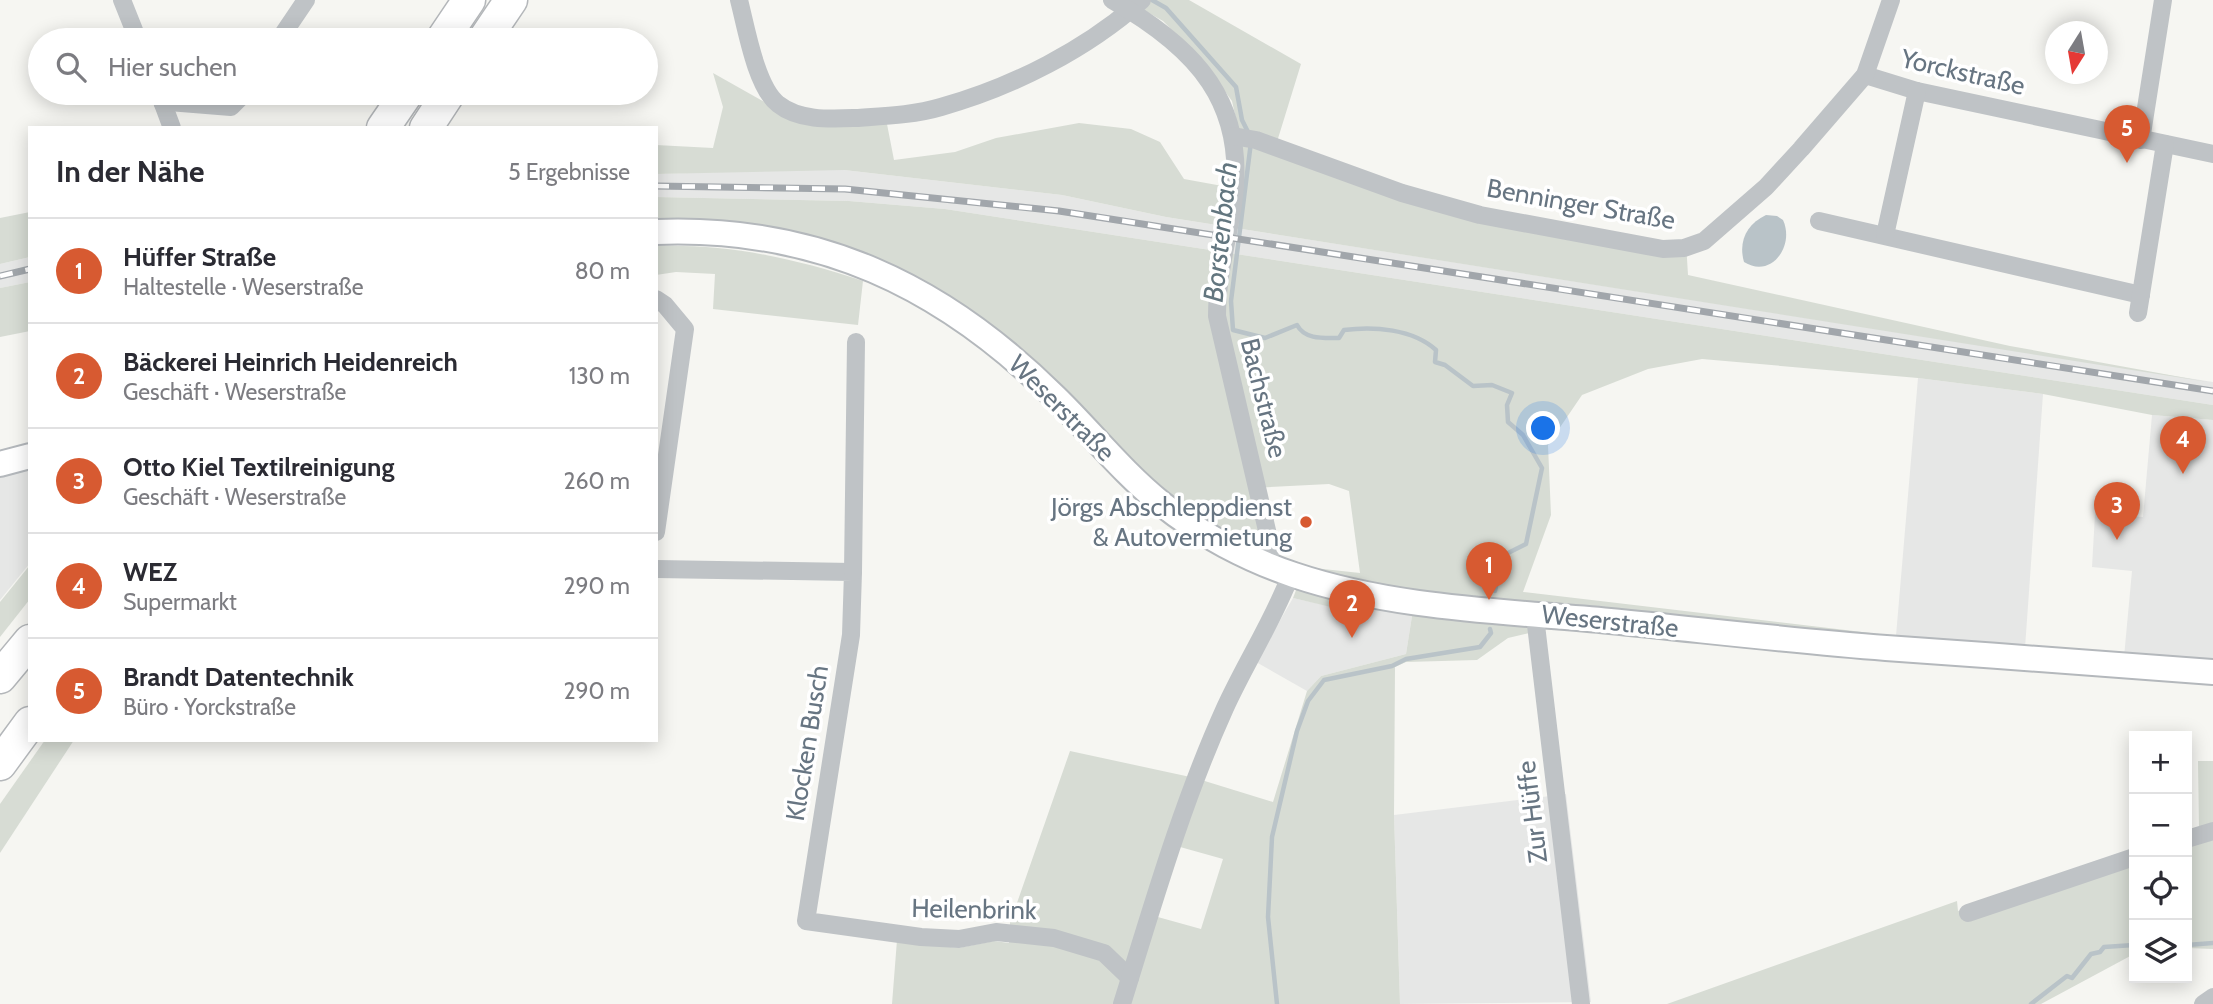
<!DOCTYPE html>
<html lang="de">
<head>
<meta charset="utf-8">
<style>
  body { margin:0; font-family:Cabin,sans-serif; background:#f7f7f7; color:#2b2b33 }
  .controls { position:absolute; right:21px; bottom:21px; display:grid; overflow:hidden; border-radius:0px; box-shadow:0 4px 18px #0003 }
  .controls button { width:63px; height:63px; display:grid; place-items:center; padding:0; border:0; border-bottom:2px solid #e1e1e2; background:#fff; color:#2b2b33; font:35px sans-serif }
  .compass { position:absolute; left:2045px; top:21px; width:63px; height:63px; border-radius:50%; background:#fff; box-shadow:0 4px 18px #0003; rotate:191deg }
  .you { position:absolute; left:1544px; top:429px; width:24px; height:24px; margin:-18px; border:5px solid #fff; border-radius:50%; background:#1a73e8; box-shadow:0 0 0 10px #1a73e833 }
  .badge { display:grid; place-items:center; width:46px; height:46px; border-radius:50%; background:#d75a31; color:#fff; font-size:23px; font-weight:700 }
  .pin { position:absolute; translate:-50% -58px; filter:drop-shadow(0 2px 4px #0008) }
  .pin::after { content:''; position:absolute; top:37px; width:24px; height:21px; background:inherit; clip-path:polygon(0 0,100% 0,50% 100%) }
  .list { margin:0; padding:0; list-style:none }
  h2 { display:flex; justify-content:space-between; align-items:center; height:91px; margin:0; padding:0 28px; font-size:30px }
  h2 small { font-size:23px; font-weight:400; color:#7c7c81 }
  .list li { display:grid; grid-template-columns:46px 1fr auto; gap:21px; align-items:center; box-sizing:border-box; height:105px; padding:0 28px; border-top:2px solid #e1e1e2 }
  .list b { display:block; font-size:26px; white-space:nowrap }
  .list p { margin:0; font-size:23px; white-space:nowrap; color:#7c7c81 }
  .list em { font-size:23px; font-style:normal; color:#7c7c81 }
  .icon { flex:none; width:38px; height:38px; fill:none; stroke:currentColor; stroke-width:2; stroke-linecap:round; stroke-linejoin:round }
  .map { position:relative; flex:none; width:2213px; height:1004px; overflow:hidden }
  .search { position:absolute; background:#fff; box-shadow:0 4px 18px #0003; left:28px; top:28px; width:630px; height:77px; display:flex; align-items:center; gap:18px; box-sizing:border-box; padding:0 24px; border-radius:38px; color:#7c7c81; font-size:26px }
  .panel { position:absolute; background:#fff; box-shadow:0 4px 18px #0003; left:28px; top:126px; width:630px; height:616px; border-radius:0px }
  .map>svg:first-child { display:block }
  .built { fill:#e6e7e6 }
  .green { fill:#d7dcd4; fill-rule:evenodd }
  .water { fill:#b9c3c8 }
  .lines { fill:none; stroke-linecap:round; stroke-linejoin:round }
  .stream { stroke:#b9c3c8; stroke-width:4.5 }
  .secondary-casing { stroke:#b4b8bc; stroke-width:28 }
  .highway-casing { stroke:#b4b7ba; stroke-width:35 }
  .street { stroke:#bfc3c6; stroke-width:18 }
  .secondary { stroke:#fff; stroke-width:24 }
  .highway { stroke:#fff; stroke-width:32 }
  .rail-casing { stroke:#a1a6ab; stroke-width:7 }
  .rail { stroke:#fff; stroke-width:4.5; stroke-dasharray:13; stroke-linecap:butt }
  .poi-dot { fill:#d75a31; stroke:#fff; stroke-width:2.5 }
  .labels { text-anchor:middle; stroke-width:7; stroke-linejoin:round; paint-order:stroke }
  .street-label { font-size:26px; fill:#677582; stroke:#fff }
  .poi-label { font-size:26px; fill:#677582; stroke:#fff; text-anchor:end }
  .water-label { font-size:28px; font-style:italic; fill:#63767f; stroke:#fff }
</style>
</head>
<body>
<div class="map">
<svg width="2213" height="1004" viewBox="0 0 2213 1004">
  <rect width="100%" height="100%" fill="#f6f6f2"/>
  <g class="built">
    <path d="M777 170H844L1062 195 1166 217 2213 382V405L945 209 849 201 656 197V174Z"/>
    <path d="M30 257V282L0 288V264Z"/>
    <path d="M1918 378 2043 394 2024 662 1909 655 1896 636Z"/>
    <path d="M2152 415 2213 420V664L2124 657 2132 571 2092 567 2095 514 2143 517Z"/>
    <path d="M30 465V563L0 600V475Z"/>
    <path d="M1293 598 1359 613 1361 607 1412 616 1406 654 1321 676 1307 691 1256 662Z"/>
    <path d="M1566 794 1591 1002 1400 1004 1394 815Z"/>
  </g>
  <g class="green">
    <path d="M1126 0H1189L1301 64 1276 145 1437 199 1625 238 1686 242 1688 275 2010 346 2208 382 1166 217 1062 195 844 170 656 174V145L713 148 723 107 713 73 768 104 886 119 894 160 955 152 996 138 1079 123 1131 129 1160 142 1184 179 1239 189 1242 146 1232 101 1200 58 1163 21Z"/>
    <path d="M656 197 849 201 945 209 2213 405V420L2152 415 2043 394 1918 378 1702 359 1648 369 1582 395 1548 445 1551 515 1523 592 1896 636 1909 655 1547 629 1508 638 1477 660 1406 662 1395 667 1394 815 1400 1004H892L897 940 958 948 994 941 1009 943 1010 923 1070 751 1195 778 1273 802 1307 691 1321 676 1406 654 1412 616 1361 607 1360 614 1293 598 1305 567 1360 573 1349 491 1329 484 1252 488C1256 505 1271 535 1256 548L1207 532 953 315 869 255 773 229 727 223 656 220ZM1173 845 1223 859 1201 929 1147 914Z"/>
    <path d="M30 212V257L0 264V218Z"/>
    <path d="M656 246C730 244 793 258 863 281L858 325 713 309 715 274 676 272 656 275Z"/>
    <path d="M30 282V331L0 337V288Z"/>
    <path d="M30 565V599L0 637V602Z"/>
    <path d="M45 740H74L0 853V804Z"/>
    <path d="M2198 761H2213V949L2187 948V835L2199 830Z"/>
    <path d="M2134 852V954L2041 1004H1667L1957 901 1958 911Z"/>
  </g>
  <path class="water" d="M1766 215 1777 216 1783 220C1795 246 1771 279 1744 262 1738 241 1747 224 1766 215Z"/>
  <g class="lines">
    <g class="stream">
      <path d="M1152 0 1166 8 1236 87 1242 120 1249 134"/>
      <path d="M1251 142 1231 301 1233 330 1265 338 1297 325C1305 340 1324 338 1339 338L1344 330C1374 326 1413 329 1436 350L1435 362 1445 365 1473 386 1492 385 1512 393 1507 405 1508 422 1523 435 1542 468 1526 544 1494 560 1500 568 1495 591"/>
      <path d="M2187 945 2213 943"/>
      <path d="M1277 1004 1268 917 1272 837 1297 731 1308 701 1324 680 1392 666 1406 659 1480 647 1491 633 1490 629"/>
      <path d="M2031 1004 2067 976 2072 978 2091 954 2100 952 2104 947 2134 945"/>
    </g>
    <g class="secondary-casing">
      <g id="secondary">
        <path d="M656 232C817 226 942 285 1055 397 1091 432 1122 472 1162 504 1199 534 1249 560 1294 575 1395 609 1505 611 1610 621 1702 630 1794 641 1886 648 1995 656 2104 663 2213 672"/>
        <path d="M0 464 30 456"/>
      </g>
    </g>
    <g class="highway-casing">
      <g id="highway">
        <path d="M442 40 469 0"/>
        <path d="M484 40 511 0"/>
        <path d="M383 128 407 93"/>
        <path d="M426 128 449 93"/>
        <path d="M0 677 30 641"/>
        <path d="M0 764 30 723"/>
      </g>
    </g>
    <g class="street">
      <path d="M122 0 138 40"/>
      <path d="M739 0C746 27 756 87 778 104 799 121 831 119 856 118 884 116 914 115 941 107 1013 87 1087 49 1142 0"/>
      <path d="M1112 0C1196 48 1248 103 1233 205 1227 242 1217 278 1217 316L1269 539 1270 567"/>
      <path d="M279 40 306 0"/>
      <path d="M1865 75 1917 91 2213 154"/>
      <path d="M159 93 172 128"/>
      <path d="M163 104 169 102 231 107 245 93"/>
      <path d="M1233 136 1256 140 1402 193 1480 215 1663 249 1684 248 1704 241 1766 187 1801 149 1865 75 1891 0"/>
      <path d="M2141 140 2163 0"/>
      <path d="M1819 221 2141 295"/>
      <path d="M1885 235 1917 91"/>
      <path d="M656 299 665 305 685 329 656 532"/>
      <path d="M2138 313 2165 144"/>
      <path d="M656 569 853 572 851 635 806 921 921 937 959 939 996 932 1054 938 1104 953 1130 978"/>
      <path d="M853 572 856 342"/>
      <path d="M1538 614 1536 625 1581 1004"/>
      <path d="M2187 839 2213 831"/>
      <path d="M1968 913 2134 857"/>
      <path d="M1122 1004C1153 904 1182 803 1225 708 1246 662 1273 621 1291 574"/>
      <path d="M2203 1004 2213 997"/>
    </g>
    <use href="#secondary" class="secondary"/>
    <use href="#highway" class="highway"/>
    <g class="rail-casing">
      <g id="rail">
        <path d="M656 186 845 189 1059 211 2213 391"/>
        <path d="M0 276 30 269"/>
      </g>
    </g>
    <use href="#rail" class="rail"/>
  </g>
  <circle class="poi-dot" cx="1306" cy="522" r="7"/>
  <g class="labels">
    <g class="street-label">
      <text transform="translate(1963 72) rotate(13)" y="9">Yorckstraße</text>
      <text transform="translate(1581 204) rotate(10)" y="9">Benninger Straße</text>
      <text transform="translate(1264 398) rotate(76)" y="9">Bachstraße</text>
      <text transform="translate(1062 408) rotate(45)" y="9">Weserstraße</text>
      <text transform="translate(1610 621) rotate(6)" y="9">Weserstraße</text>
      <text transform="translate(807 743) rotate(-81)" y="9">Klocken Busch</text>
      <text transform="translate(1532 812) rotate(-97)" y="9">Zur Hüffe</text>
      <text transform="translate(974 909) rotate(1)" y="9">Heilenbrink</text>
    </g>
    <g class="poi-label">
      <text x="1292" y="516">Jörgs Abschleppdienst<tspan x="1292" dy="30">&amp; Autovermietung</tspan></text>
    </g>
    <g class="water-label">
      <text transform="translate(1220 232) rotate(-84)" y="10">Borstenbach</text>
    </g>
  </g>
</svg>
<div class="controls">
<button>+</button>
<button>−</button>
<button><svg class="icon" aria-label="locate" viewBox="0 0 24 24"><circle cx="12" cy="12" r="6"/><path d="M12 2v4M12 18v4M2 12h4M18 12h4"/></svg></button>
<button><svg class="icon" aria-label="layers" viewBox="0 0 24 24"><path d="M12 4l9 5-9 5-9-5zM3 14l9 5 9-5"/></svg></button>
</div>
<svg class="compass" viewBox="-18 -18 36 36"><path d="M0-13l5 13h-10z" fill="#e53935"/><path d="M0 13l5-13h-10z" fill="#7c7c81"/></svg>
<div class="you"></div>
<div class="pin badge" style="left:1489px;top:600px">1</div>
<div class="pin badge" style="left:1352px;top:638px">2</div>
<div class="pin badge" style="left:2117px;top:540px">3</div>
<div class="pin badge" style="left:2183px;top:474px">4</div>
<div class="pin badge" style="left:2127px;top:163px">5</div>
<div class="search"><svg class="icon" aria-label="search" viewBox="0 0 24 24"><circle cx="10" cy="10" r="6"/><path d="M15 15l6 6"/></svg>Hier suchen</div>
<section class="panel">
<h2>In der Nähe<small>5 Ergebnisse</small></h2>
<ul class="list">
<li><span class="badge">1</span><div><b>Hüffer Straße</b><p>Haltestelle · Weserstraße</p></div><em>80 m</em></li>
<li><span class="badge">2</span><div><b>Bäckerei Heinrich Heidenreich</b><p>Geschäft · Weserstraße</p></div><em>130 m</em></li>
<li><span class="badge">3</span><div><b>Otto Kiel Textilreinigung</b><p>Geschäft · Weserstraße</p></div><em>260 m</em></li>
<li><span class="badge">4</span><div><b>WEZ</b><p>Supermarkt</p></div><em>290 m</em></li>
<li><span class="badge">5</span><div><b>Brandt Datentechnik</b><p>Büro · Yorckstraße</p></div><em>290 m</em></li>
</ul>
</section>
</div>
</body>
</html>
